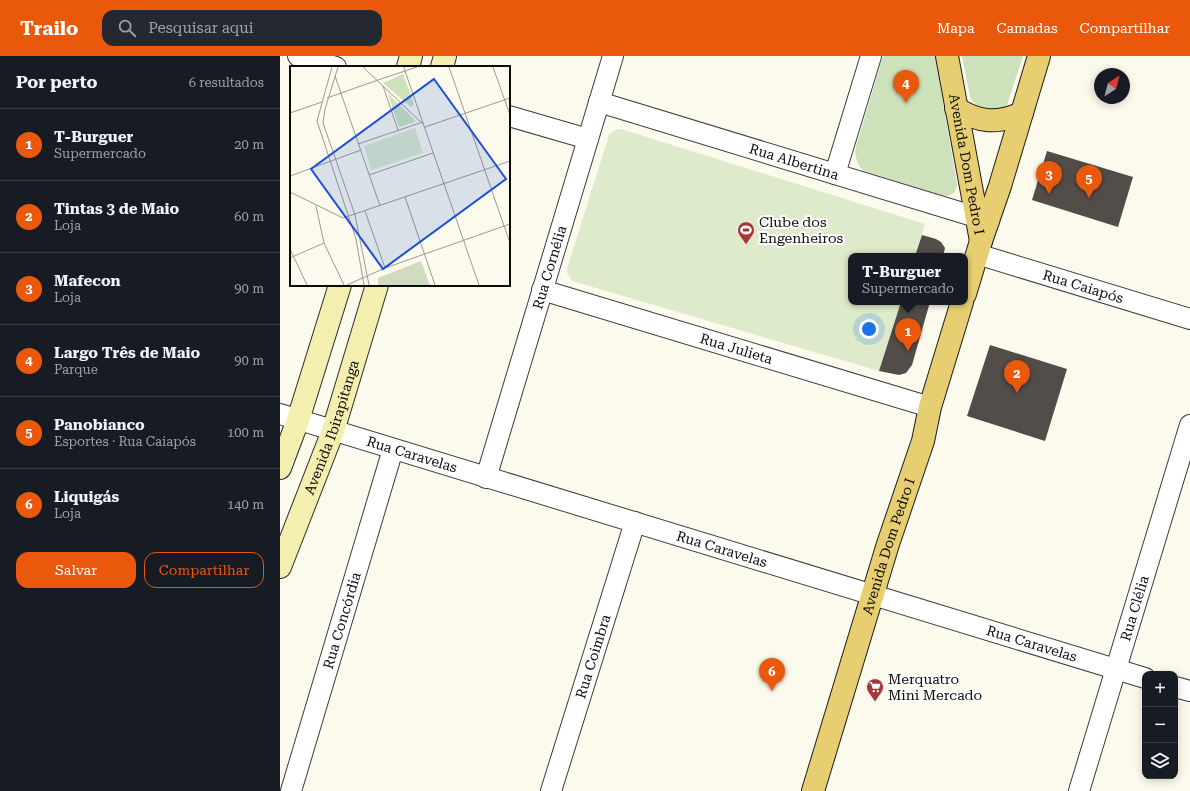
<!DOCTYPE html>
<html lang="pt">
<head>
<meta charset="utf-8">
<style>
  body { margin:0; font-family:"Roboto Serif",serif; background:#242831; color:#f1f3f6 }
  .controls { position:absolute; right:12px; bottom:12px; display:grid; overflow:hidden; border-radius:8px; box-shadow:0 2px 10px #0003 }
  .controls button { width:36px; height:36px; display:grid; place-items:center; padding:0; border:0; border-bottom:1px solid #363941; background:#171b24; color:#f1f3f6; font:20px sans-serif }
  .compass { position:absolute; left:814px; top:12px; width:36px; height:36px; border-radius:50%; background:#171b24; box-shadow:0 2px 10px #0003; rotate:36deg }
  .you { position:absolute; left:589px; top:273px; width:14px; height:14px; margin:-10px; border:3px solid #fff; border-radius:50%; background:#1a73e8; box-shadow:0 0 0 6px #1a73e833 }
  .badge { display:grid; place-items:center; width:26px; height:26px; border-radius:50%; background:#ea580c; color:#fff; font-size:13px; font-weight:700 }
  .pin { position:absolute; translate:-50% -33px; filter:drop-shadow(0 1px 2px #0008) }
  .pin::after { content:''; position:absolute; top:21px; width:14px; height:12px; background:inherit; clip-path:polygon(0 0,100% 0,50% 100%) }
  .popup { position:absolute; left:568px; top:197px; width:120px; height:52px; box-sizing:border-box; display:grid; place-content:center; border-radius:8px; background:#171b24; filter:drop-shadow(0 1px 3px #0005); font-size:13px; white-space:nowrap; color:#9ea1a6 }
  .popup b { font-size:15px; color:#f1f3f6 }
  .popup::after { content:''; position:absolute; left:50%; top:100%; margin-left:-8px; border:8px solid transparent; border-top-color:#171b24 }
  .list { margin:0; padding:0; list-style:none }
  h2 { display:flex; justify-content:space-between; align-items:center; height:52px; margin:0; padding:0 16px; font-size:17px }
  h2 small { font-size:13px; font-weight:400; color:#9ea1a6 }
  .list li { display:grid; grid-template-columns:26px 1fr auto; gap:12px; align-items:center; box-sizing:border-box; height:72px; padding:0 16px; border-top:1px solid #363941 }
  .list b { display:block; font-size:15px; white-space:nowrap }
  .list p { margin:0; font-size:13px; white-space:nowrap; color:#9ea1a6 }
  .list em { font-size:13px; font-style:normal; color:#9ea1a6 }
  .actions { display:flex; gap:8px; padding:12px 16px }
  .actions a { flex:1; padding:9px 0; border:1px solid #ea580c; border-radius:12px; text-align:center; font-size:14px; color:#ea580c }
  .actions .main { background:#ea580c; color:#fff }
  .icon { flex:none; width:22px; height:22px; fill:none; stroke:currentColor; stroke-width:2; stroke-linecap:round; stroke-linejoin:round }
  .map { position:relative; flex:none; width:910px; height:735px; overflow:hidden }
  header { display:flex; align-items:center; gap:24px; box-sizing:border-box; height:56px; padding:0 20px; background:#ea580c; color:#fff }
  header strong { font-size:19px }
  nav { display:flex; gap:22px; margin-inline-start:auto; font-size:14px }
  .search { width:280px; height:36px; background:#242831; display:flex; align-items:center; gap:10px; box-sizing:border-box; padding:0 14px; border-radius:12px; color:#9ea1a6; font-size:15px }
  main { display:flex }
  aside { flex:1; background:#171b24 }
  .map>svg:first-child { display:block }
  .park { fill:#cde2ba }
  .pitch { fill:#deebca }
  .building { fill:#524d49 }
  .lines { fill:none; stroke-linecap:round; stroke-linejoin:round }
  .street-casing { stroke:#3e3e3e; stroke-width:22 }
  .secondary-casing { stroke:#2d2d2d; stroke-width:24 }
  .primary-casing { stroke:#1c1c1c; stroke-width:24 }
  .street { stroke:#fff; stroke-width:20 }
  .secondary { stroke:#f4efaf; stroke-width:22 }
  .primary { stroke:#e7ce71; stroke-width:22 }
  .labels { text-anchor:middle; stroke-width:4; stroke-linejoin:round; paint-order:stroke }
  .street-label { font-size:14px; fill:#0b0b0b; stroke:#fff }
  .poi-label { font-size:14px; fill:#0b0b0b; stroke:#fff; text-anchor:start }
  .inset-road { fill:none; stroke:#9c9a92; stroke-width:1 }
  .view { fill:#1d4ed8; fill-opacity:0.15; stroke:#1d4ed8; stroke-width:2 }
  .inset-edge { fill:none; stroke:#0b0b0b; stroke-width:2 }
</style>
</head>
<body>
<header>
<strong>Trailo</strong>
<div class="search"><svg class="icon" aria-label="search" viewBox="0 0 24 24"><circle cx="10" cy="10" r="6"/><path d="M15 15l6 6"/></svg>Pesquisar aqui</div>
<nav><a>Mapa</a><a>Camadas</a><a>Compartilhar</a></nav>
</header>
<main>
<aside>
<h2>Por perto<small>6 resultados</small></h2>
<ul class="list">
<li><span class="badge">1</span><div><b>T-Burguer</b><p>Supermercado</p></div><em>20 m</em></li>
<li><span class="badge">2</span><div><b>Tintas 3 de Maio</b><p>Loja</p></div><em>60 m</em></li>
<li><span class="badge">3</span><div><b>Mafecon</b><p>Loja</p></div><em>90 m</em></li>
<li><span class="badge">4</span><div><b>Largo Três de Maio</b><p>Parque</p></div><em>90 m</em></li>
<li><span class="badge">5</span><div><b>Panobianco</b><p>Esportes · Rua Caiapós</p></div><em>100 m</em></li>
<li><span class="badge">6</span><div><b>Liquigás</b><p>Loja</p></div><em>140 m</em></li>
</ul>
<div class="actions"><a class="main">Salvar</a><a>Compartilhar</a></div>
</aside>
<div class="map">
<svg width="910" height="735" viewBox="0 0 910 735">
  <rect width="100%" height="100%" fill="#fcfaec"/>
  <g class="park">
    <path d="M603 0H655L677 128C677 137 671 140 663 140L584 115C577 109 576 103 575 94Z"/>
    <path d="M682 0H743L727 49C712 58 699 57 690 41Z"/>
  </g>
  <path class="pitch" d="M337 73H341L645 168 635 200H571V246H621L599 315 292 225 287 217V213L329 79 332 76Z"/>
  <g class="building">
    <path d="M767 95 853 121 838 171 752 144Z"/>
    <path d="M642 179 656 183 661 186 665 192 663 200H635Z"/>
    <path d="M621 246H650L632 309 626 317 619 319 599 315Z"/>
    <path d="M710 289 787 313 765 385 687 360Z"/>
  </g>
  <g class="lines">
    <g class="street-casing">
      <g id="street">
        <path d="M18 0 56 11"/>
        <path id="s1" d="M319 46 709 165"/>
        <path d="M229 60 308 83"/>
        <path d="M555 118 591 0"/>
        <path id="s2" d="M697 198 910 263"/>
        <path id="s3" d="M262 234 650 351"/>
        <path id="s4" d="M0 358 865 622"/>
        <path id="s5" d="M206 422 333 0"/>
        <path d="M895 631 910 635"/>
        <path id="s6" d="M11 735 113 393"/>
        <path id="s7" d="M271 735 355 466"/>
        <path id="s8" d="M799 735 910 369"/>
      </g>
    </g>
    <g class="secondary-casing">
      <g id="secondary">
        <path d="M128 11 131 0"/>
        <path d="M162 11 165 0"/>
        <path d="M0 412 18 364 60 229"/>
        <path id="s9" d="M0 511 53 375 97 229"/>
      </g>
    </g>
    <g class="primary-casing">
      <g id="primary">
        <path id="s10" d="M667 0 701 185"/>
        <path d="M676 52C699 67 717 68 742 57"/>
        <path d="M685 238 701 185 720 130 759 0"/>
        <path id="s11" d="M533 735 608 488 643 385 650 351 682 246"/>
      </g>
    </g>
    <use href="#street" class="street"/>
    <use href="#secondary" class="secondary"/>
    <use href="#primary" class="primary"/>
  </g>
  <defs>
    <g id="stadium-pin" transform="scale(0.9)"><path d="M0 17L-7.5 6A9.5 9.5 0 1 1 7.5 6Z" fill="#a93637" stroke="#fff"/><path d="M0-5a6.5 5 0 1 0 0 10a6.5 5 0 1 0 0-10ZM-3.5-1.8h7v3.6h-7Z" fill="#fff"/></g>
    <g id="supermarket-pin" transform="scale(0.9)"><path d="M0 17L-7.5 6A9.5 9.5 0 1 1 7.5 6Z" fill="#a93637" stroke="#fff"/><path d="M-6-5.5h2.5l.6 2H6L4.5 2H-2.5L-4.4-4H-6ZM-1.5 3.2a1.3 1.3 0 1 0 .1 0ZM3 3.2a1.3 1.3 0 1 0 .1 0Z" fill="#fff"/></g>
  </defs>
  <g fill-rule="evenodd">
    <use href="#stadium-pin" x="466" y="174"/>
    <use href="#supermarket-pin" x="595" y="631"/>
  </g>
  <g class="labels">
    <g class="street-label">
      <text dy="5" stroke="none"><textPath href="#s1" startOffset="204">Rua Albertina</textPath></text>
      <text dy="5" stroke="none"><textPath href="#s10" startOffset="110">Avenida Dom Pedro I</textPath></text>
      <text dy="5" stroke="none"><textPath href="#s5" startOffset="220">Rua Cornélia</textPath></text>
      <text dy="5" stroke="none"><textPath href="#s2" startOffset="111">Rua Caiapós</textPath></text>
      <text dy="5" stroke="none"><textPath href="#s3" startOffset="203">Rua Julieta</textPath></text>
      <text dy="5" stroke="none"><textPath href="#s9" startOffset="149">Avenida Ibirapitanga</textPath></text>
      <text dy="5" stroke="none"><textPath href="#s4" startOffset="138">Rua Caravelas</textPath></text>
      <text dy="5" stroke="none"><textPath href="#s11" startOffset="256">Avenida Dom Pedro I</textPath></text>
      <text dy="5" stroke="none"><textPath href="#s4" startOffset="462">Rua Caravelas</textPath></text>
      <text dy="5" stroke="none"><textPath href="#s8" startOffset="191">Rua Clélia</textPath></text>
      <text dy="5" stroke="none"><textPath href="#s6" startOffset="178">Rua Concórdia</textPath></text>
      <text dy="5" stroke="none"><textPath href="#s4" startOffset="786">Rua Caravelas</textPath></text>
      <text dy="5" stroke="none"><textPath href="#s7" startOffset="141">Rua Coimbra</textPath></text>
    </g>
    <g class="poi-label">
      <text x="479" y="171">Clube dos<tspan x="479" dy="16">Engenheiros</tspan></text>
      <text x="608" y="628">Merquatro<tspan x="608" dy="16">Mini Mercado</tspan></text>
    </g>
  </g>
  <g transform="translate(10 10)">
    <rect width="220" height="220" fill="#fcfaec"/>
    <path d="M131 195 140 219H88V212Z" fill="#d1dbc0"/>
    <path d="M113 8 124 38 121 41 93 17ZM98 28 125 54V56L109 61Z" fill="#cde2ba"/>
    <path d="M125 62 133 87 81 104 74 80Z" fill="#deebca"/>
    <path class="inset-road" d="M42 1 27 55 66 173 74 219M48 1 35 43 33 57 65 149 79 219M73 1 134 59M114 1 115 5 127 1M159 1 220 177M203 1 220 49M45 10 90 140M88 14 115 5 189 219M93 20 108 64M37 32 88 14M0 47 32 36M135 61 220 32M68 78 133 56M79 109 143 87M0 110 71 84M0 126 53 152 220 95M115 131 145 219M26 140 34 177 54 219M75 145 95 202M0 183 17 219M0 192 34 177M57 219 95 202 220 158"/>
    <path class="view" d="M144 13 216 113 93 203 21 103Z"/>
    <rect width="220" height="220" class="inset-edge"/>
  </g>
</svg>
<div class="controls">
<button>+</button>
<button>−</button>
<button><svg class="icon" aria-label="layers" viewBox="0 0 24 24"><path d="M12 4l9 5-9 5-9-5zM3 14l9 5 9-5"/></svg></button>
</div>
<svg class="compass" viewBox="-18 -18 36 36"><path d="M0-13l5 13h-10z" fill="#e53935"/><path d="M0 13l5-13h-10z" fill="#9ea1a6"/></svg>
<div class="you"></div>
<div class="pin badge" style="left:628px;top:295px">1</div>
<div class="popup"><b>T-Burguer</b>Supermercado</div>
<div class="pin badge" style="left:737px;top:337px">2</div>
<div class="pin badge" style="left:769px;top:138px">3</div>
<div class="pin badge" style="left:626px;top:47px">4</div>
<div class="pin badge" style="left:809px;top:142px">5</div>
<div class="pin badge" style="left:492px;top:635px">6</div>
</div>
</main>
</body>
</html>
